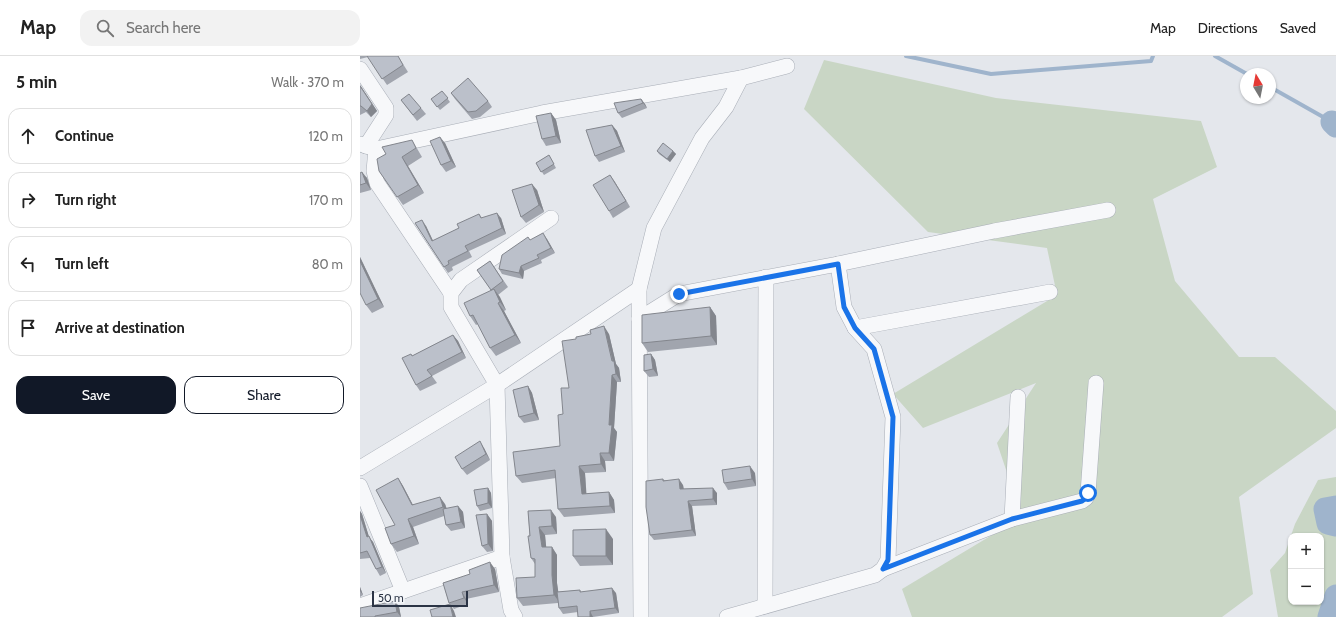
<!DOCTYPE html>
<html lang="en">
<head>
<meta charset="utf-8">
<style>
  body { margin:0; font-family:Cabin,sans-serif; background:#f2f2f2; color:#222 }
  .controls { position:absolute; right:12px; bottom:12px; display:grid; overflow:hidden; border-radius:8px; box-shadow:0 1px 3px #0004 }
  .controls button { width:36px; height:36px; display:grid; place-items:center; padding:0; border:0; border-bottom:1px solid #e0e0e0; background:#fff; color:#222; font:20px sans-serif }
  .compass { position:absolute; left:880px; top:12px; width:36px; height:36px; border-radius:50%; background:#fff; box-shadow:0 1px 3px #0004; rotate:350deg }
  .scale { position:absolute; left:12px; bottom:10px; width:96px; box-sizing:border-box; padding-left:4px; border:2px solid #2b3445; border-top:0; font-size:11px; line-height:14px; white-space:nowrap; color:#2b3445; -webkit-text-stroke:3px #f4f6f9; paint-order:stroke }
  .stop { position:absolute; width:12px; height:12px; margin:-9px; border:3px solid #1a73e8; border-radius:50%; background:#fff }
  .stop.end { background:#1a73e8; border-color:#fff; box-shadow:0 1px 4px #0008 }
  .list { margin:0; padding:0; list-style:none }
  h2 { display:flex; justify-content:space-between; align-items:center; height:52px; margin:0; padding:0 16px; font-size:17px }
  h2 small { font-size:13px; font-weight:400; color:#767676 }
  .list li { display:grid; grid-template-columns:26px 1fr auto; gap:12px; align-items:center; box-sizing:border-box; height:56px; margin:0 8px 8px; padding:0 8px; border:1px solid #e0e0e0; border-radius:12px }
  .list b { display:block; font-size:15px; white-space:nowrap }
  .list em { font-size:13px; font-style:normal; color:#767676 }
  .actions { display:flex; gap:8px; padding:12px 16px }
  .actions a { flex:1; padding:9px 0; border:1px solid #111827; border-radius:12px; text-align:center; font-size:14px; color:#111827 }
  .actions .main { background:#111827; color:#fff }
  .icon { flex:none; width:22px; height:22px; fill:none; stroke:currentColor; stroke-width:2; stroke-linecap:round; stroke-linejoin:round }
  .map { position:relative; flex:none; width:976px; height:561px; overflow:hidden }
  header { display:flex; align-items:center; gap:24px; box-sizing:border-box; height:56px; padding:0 20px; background:#fff; border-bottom:1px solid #e0e0e0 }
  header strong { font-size:19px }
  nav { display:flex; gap:22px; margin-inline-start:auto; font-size:14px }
  .search { width:280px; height:36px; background:#f2f2f2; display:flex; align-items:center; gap:10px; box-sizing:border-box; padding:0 14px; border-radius:12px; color:#767676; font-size:15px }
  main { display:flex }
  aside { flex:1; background:#fff }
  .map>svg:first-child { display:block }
  .green { fill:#c9d6c5; fill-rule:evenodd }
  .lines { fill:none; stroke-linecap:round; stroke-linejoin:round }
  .stream { stroke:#9fb4cc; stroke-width:4 }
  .river { stroke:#9fb4cc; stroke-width:23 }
  .minor-casing { stroke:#a9aeb7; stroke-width:16 }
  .minor { stroke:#f7f8fa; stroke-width:15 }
  .wall { fill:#a1a5ae }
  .shaded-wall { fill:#83868d }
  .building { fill:#bbc0ca; stroke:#83868d }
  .route { stroke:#1a73e8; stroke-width:5 }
</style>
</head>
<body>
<header>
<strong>Map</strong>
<div class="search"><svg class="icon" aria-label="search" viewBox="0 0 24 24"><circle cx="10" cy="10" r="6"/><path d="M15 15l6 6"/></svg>Search here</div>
<nav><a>Map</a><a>Directions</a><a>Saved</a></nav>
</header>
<main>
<aside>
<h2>5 min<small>Walk · 370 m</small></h2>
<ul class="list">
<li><svg class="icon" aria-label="ahead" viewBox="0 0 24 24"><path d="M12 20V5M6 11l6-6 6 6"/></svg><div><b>Continue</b></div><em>120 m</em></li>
<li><svg class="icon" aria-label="right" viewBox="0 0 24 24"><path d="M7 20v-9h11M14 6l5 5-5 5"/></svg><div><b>Turn right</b></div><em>170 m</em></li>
<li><svg class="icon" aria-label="left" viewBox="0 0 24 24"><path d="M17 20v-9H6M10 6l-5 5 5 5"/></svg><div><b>Turn left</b></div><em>80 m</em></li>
<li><svg class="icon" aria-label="arrive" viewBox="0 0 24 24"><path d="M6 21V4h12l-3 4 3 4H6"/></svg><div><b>Arrive at destination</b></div></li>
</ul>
<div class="actions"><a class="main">Save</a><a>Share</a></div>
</aside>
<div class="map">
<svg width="976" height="561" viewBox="0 0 976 561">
  <rect width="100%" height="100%" fill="#e4e7ec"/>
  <g class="green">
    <path d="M464 4 636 42 841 65 857 111 793 143 815 225 879 301H915L976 355V372L879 441 893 538 862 561H552L542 533 662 461 637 387 676 327 563 372 533 338 697 239 687 192 568 176 444 53Z"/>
    <path d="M976 421V561H918L910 514 925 497 935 468 958 424ZM931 480H961V546H931Z"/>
  </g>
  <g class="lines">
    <g class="stream">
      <path d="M546 0 631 18 791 5 793 0"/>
      <path d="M855 0 887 18"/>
      <path d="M910 31 972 66 976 65"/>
    </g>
    <g class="river">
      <path d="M972 66 976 70"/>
      <path d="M976 451 965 453 968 467 976 469"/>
      <path d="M969 561 976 540"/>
    </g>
    <g class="minor-casing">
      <g id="minor">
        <path d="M0 13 26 52V59L6 90"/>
        <path d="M0 88 16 93 182 57 381 22"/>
        <path d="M16 93 14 115 17 127 91 237"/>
        <path d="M478 208 634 175 748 154"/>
        <path d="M279 263 319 238 478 208 484 251 495 272 514 293 533 361 528 504 523 513 515 519 367 561"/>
        <path d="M495 272 690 236"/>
        <path d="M0 412 137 329 279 233"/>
        <path d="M0 430 43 535"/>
        <path d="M652 463 658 341"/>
        <path d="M523 513 652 463 722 445 726 442 728 437 736 327"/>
        <path d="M0 550 142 501"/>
        <path d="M405 550 406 221"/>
        <path d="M155 561 151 554 142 501 137 329 91 251V237L101 224 191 162"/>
        <path d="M281 561 279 233 294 172 342 82 366 51 381 22 427 10"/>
      </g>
    </g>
    <use href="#minor" class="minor"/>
  </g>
  <g class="wall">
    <path d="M0 0H38L48 16 27 29 8 1 0 3Z"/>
    <path d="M0 29 17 55 11 61 6 56 0 59Z"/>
    <path d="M82 35 90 46 80 54 71 43Z"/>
    <path d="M91 37 128 45 132 51 120 61 112 63 95 43Z"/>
    <path d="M281 43 285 48 287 52 262 62 258 57Z"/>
    <path d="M41 44 61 52 66 58 57 65Z"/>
    <path d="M191 57 196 64 201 87 186 90 182 83Z"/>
    <path d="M252 69 257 75 265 96 239 106 235 100Z"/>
    <path d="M52 84 62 101 48 110 64 137 43 149 19 115Z"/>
    <path d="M85 87 96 111 86 116 81 109Z"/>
    <path d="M297 95H313L316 98 310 106 299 98Z"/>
    <path d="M189 99 196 112 184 119 176 107Z"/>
    <path d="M0 117 7 122 11 134 0 137Z"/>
    <path d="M250 119 270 151 253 162 249 155Z"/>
    <path d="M177 134 184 156 166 167 161 161Z"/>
    <path d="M119 158 122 162H141L146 178 109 195 112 201 92 211 93 214 88 217 55 167 66 170 73 185 99 172Z"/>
    <path d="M187 183 195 197 181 204 182 207 164 215 163 223 142 218 139 213 171 184Z"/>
    <path d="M0 201 24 251 12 257 6 249Z"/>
    <path d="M130 205 148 231 138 239 146 254 144 255 161 287 136 300 130 292 118 268 116 269 110 260 131 234 117 214Z"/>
    <path d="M350 251 356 260 357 289 288 296 282 287Z"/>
    <path d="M249 278 256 308 259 312 261 326H257L254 372 257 376 254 405H245L246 416 225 417 226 438 249 436 254 444 255 457 204 461 198 453 196 422 162 427 156 420 200 390 203 358 209 332 216 283Z"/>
    <path d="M93 279 98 285 106 302 72 320 77 327 60 335 56 329 52 300Z"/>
    <path d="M291 298 295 304 298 320 289 321 284 315Z"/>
    <path d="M168 330 172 337 179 364 164 367 159 361Z"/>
    <path d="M124 392 130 404 107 419 102 413Z"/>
    <path d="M395 417 396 430 368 434 364 427Z"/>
    <path d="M38 422 43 430 53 449 85 448 87 453 98 450 103 456 105 472 91 475 86 469 84 460 53 471 59 488 37 496 31 488 35 469Z"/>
    <path d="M303 423 304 424 323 429 324 433 357 437V449L332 450 336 480 294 484 290 479Z"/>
    <path d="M128 432 131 437 132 452 120 455 117 450Z"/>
    <path d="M0 455 2 458 9 481 13 486 26 517 20 520 16 513 10 502 0 503Z"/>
    <path d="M168 455 196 461 197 478 185 479 186 491H192L197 499V527L198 536 220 534 221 536 256 537 259 557 233 561H218V556L203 558 199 552 198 547 163 550 157 542 175 521V508L171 502Z"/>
    <path d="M127 458 132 465 133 495 127 496 122 490Z"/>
    <path d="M253 483V509L220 510 213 500Z"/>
    <path d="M135 513 139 536 106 543 108 548 94 553 89 547 83 527Z"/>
    <path d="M0 531 3 539 0 541Z"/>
    <path d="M35 545 39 551 41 561H0Z"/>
  </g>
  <g class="shaded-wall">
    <path d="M0 29 17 55 11 61 7 55Z"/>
    <path d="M281 43 285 48 287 52 283 47Z"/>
    <path d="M191 57 196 64 201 87 196 80Z"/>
    <path d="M252 69 257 75 265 96 261 90Z"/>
    <path d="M80 81 85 87 96 111 91 105Z"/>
    <path d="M313 95 316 98 310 106 307 103Z"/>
    <path d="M42 101 48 110 64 137 58 129Z"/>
    <path d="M2 116 7 122 11 134 6 127Z"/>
    <path d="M250 119 255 126 270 151 266 145Z"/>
    <path d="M172 128 177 134 184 156 179 149Z"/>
    <path d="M137 157 141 162 146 178 142 172Z"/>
    <path d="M62 164 66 170 76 191 72 185Z"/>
    <path d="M183 177 187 183 195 197 191 192Z"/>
    <path d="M0 201 24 251 18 243 0 205Z"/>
    <path d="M161 210 164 215 163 223 159 217Z"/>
    <path d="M134 233 140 241 146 254 140 246Z"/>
    <path d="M138 247 144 255 161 287 155 279Z"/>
    <path d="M350 251 356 260 357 289 351 280Z"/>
    <path d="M244 270 249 278 256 308 259 312 261 326 256 318Z"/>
    <path d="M93 279 98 285 106 302 102 296Z"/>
    <path d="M291 298 295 304 298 320 293 313Z"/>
    <path d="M252 319 257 326 254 372 257 376 254 405 249 397V369Z"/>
    <path d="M168 330 172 337 179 364 174 357Z"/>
    <path d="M120 385 124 392 130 404 126 398Z"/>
    <path d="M240 397 245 405 246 416 241 408Z"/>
    <path d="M219 410 225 417 227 446 222 438Z"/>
    <path d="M390 410 395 417 396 430 392 423Z"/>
    <path d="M38 422 43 430 57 457 52 449Z"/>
    <path d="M319 423 323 429 324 438 320 433Z"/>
    <path d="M128 432 131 437 132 452 128 447Z"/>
    <path d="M353 432 357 437V449L353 443Z"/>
    <path d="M249 436 254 444 255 457 250 450Z"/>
    <path d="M80 441 85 448 88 458 83 451Z"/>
    <path d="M328 445 332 450 336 480 332 474Z"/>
    <path d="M98 450 103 456 105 472 101 466Z"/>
    <path d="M191 454 196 461 197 478 192 470Z"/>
    <path d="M0 455 2 458 9 481 13 486 26 517 22 511 7 481 0 459Z"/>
    <path d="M127 458 132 465 133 495 128 488Z"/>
    <path d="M48 463 53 471 59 488 54 480Z"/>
    <path d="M179 471 185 479 187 499 182 491Z"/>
    <path d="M246 473 253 483V509L246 500Z"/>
    <path d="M192 491 197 499V527L200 547 194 539 192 519Z"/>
    <path d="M130 506 135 513 139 536 134 529Z"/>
    <path d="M0 531 3 539 0 535Z"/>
    <path d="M252 532 256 537 259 557 255 552Z"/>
    <path d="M102 536 106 543 108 548 104 542Z"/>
    <path d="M35 545 39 551 41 561 37 556Z"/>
    <path d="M90 548 94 555 96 561H93Z"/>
    <path d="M230 555 233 561H230Z"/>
  </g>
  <g class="building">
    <path d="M7 0H38L43 9 22 23Z"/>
    <path d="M108 22 128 45 116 55 108 56 91 37Z"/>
    <path d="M0 30 12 48 7 55 1 50H0Z"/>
    <path d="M82 35 88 42 77 51 71 43Z"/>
    <path d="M49 38 61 52 53 59 41 44Z"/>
    <path d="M281 43 283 47 258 57 254 47Z"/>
    <path d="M191 57 196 80 182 83 176 60Z"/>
    <path d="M252 69 261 90 235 100 226 74Z"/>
    <path d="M80 81 91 105 81 109 70 85Z"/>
    <path d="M52 84 56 92 42 101 58 129 37 141 19 115 17 103 26 98 22 91Z"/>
    <path d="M303 87 313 95 307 103 297 95Z"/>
    <path d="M189 99 194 108 181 116 176 107Z"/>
    <path d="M2 116 6 127 0 129V117Z"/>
    <path d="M250 119 266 145 249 155 233 129Z"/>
    <path d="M172 128 179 149 161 161 152 134Z"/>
    <path d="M137 157 142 172 105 190 108 195 88 205 89 208 84 211 55 167 62 164 72 185 99 172 97 168 119 158 121 162Z"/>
    <path d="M183 177 191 192 177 199 179 202 161 210 159 217 139 213 142 199 168 181 170 184Z"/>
    <path d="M0 205 18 243 6 249 0 237Z"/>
    <path d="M130 205 143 225 131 234 117 214Z"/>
    <path d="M134 233 140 246 138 247 155 279 130 292 113 259 110 260 104 247Z"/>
    <path d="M350 251 351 280 282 287V259Z"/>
    <path d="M244 270 252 305H254L256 318 252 319 249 369H252L249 397H240L241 408 219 410 222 438 249 436 250 450 198 453 195 414 156 420 153 396 200 390 198 359 203 358 201 332H209L202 285 216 283V281L231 278 230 274Z"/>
    <path d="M93 279 102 296 67 314 72 320 56 329 42 302 51 298 52 300Z"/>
    <path d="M291 298 293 313 284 315V299Z"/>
    <path d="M168 330 174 357 159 361 153 334Z"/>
    <path d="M120 385 126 398 102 413 95 401Z"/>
    <path d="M390 410 392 423 364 427 362 414Z"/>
    <path d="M38 422 52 449 80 441 83 451 48 463 54 480 31 488 25 472 35 469 16 434Z"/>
    <path d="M303 423V425L319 423 320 433 353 432V443L328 445 332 474 290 479 286 451V425Z"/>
    <path d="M128 432V447L117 450 114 434Z"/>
    <path d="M98 450 101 466 86 469 83 453Z"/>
    <path d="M191 454 192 470 179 471 182 491H192V519L194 539 157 542 156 522 175 521V503L171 502 168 480H170L168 455Z"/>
    <path d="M127 458 128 488 122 490 116 459Z"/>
    <path d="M0 459 7 481 9 480 22 511 16 513 7 495 0 497Z"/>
    <path d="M246 473V500H213V474Z"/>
    <path d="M130 506 134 529 102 536 104 542 89 547 83 527 110 518 109 514Z"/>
    <path d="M252 532 255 552 230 555V561H218L217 550 199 552 197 536 220 534V536Z"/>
    <path d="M35 545 37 556 15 560V561H0V552Z"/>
    <path d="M90 548 93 561H72L70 554Z"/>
  </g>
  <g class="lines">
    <path class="route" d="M319 238 478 208 484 251 495 272 514 293 533 361 528 504 523 513 652 463 722 445 726 442 728 437"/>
  </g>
</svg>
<div class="controls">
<button>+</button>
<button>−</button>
</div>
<svg class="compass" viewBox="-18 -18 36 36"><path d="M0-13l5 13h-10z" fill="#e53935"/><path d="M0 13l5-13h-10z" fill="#767676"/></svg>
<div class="scale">50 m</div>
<div class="stop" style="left:728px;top:437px"></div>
<div class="stop end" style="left:319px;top:238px"></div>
</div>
</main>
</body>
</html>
